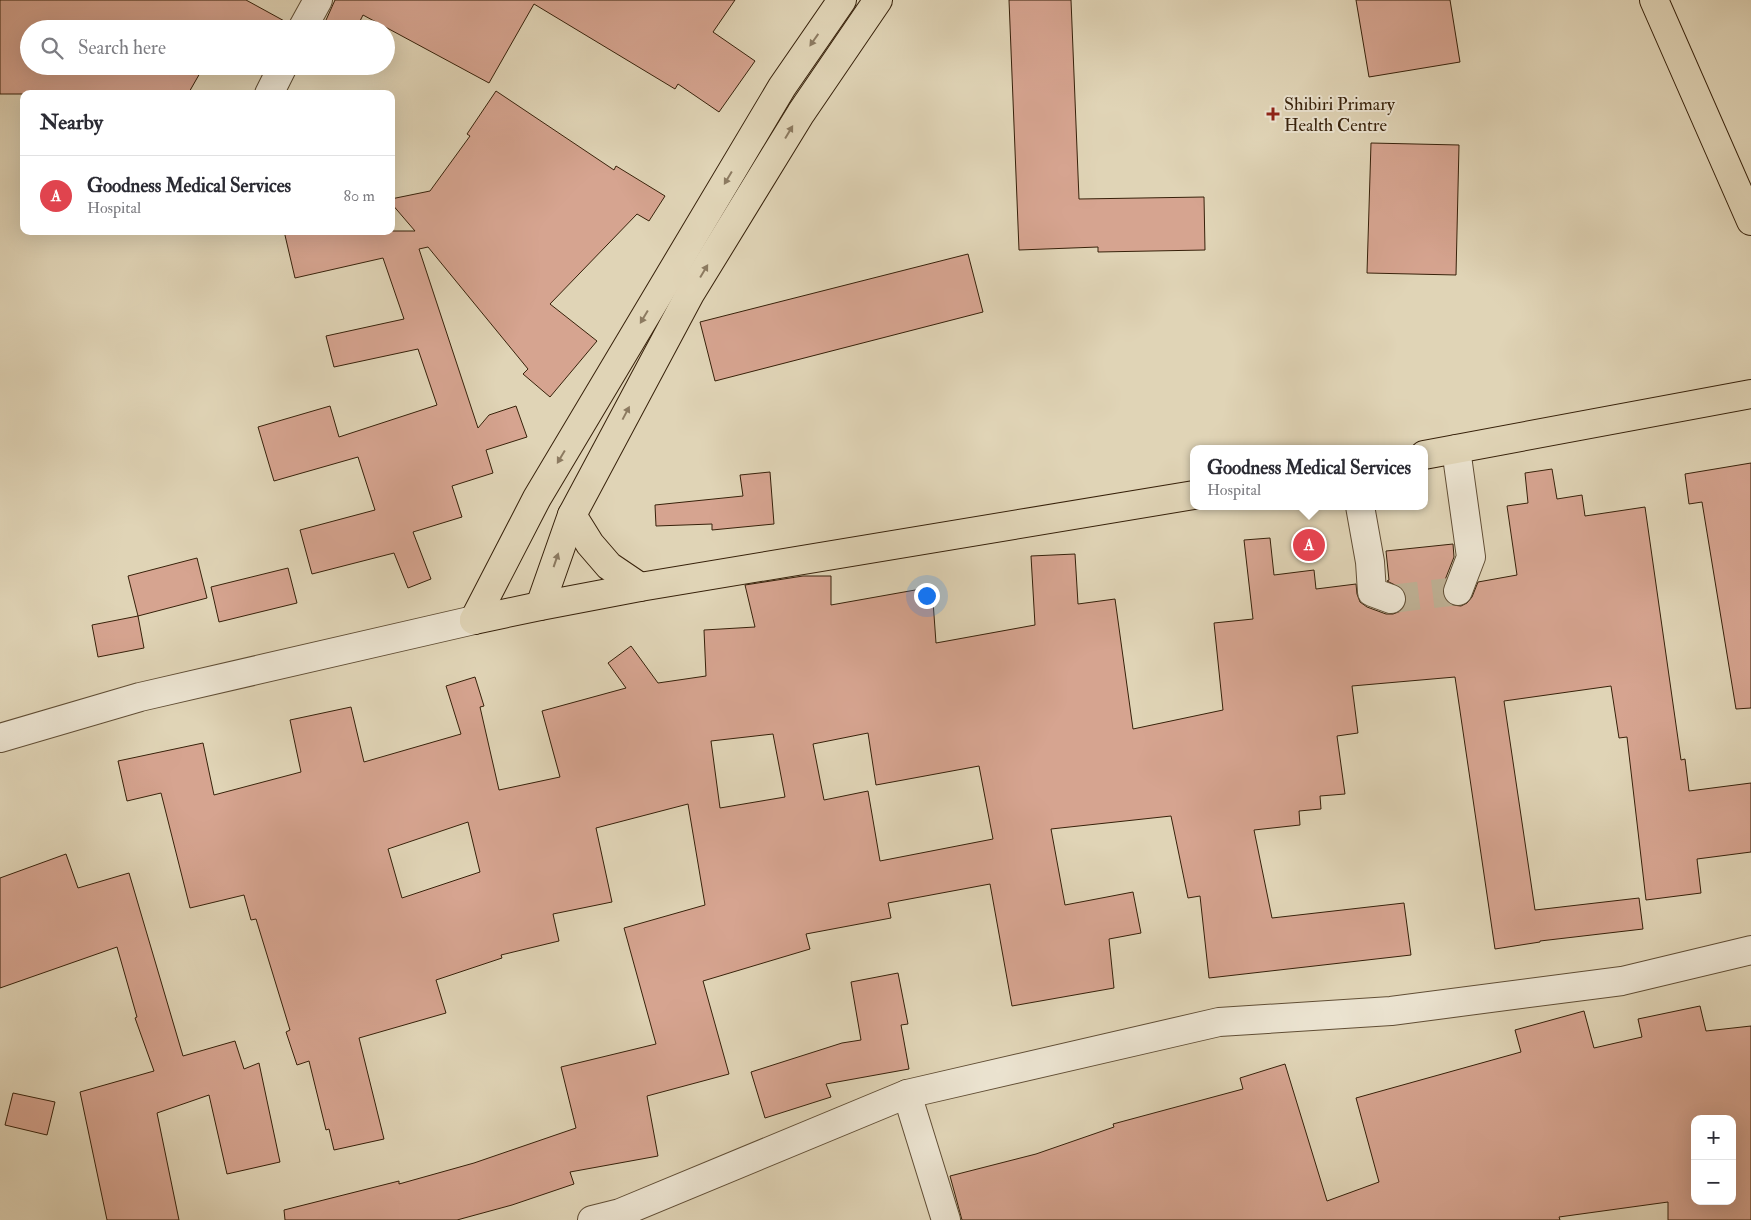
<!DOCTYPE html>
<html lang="en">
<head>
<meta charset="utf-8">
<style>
  body { margin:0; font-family:"IM FELL Double Pica",serif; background:#f2f2f3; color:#2b2b33 }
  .controls { position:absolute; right:15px; bottom:15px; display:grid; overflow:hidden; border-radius:10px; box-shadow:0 5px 20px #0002 }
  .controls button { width:45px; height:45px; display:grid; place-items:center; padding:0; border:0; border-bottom:1px solid #e1e1e2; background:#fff; color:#2b2b33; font:25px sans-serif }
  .you { position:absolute; left:926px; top:595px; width:18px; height:18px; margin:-12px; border:4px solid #fff; border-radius:50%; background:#1a73e8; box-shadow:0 0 0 8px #1a73e833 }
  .badge { display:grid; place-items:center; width:32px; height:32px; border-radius:50%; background:#0f766e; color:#fff; font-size:16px; font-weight:700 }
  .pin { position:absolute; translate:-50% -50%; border:2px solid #fff; box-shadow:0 1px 5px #0006 }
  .popup { position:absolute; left:1190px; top:445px; width:238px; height:65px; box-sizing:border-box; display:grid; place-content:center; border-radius:10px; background:#fff; filter:drop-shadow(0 1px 4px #0005); font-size:16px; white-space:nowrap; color:#7c7c81 }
  .popup b { font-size:19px; color:#2b2b33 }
  .popup::after { content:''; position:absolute; left:50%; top:100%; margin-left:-10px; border:10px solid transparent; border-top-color:#fff }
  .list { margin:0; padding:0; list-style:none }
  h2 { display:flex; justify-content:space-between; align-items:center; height:65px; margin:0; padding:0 20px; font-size:21px }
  h2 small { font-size:16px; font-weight:400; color:#7c7c81 }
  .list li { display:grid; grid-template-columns:32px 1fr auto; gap:15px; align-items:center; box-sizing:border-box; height:80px; padding:0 20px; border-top:1px solid #e1e1e2 }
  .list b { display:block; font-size:19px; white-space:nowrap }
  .list p { margin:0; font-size:16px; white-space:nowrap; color:#7c7c81 }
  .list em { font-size:16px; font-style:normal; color:#7c7c81 }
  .icon { flex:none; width:28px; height:28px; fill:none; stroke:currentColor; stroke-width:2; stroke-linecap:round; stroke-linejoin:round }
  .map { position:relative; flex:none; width:1751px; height:1220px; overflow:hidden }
  .search { position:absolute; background:#fff; box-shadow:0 5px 20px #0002; left:20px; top:20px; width:375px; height:55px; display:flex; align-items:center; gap:12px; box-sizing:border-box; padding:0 18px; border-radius:28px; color:#7c7c81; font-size:19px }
  .panel { position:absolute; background:#fff; box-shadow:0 5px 20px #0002; left:20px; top:90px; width:375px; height:145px; border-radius:10px }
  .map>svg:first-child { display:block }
  .building { fill:#d6a490; stroke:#37210a; fill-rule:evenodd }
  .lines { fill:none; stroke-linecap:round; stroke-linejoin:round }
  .minor-tunnel { stroke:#beb094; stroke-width:28; stroke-dasharray:28 14; stroke-linecap:butt }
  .minor-casing { stroke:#614e35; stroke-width:30 }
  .major-casing { stroke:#37210a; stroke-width:30 }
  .minor { stroke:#ebe3d0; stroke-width:28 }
  .major { stroke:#e0d4b6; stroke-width:28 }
  .oneway { fill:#8c7a60 }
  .poi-dot { fill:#8f2418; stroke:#ebe3d0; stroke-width:2 }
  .labels { text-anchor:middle; stroke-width:4; stroke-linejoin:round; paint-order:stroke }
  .poi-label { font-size:18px; fill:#37210a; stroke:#ebe3d0; text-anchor:start }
</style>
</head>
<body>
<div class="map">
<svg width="1751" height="1220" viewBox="0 0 1751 1220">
  <rect width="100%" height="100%" fill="#e0d4b6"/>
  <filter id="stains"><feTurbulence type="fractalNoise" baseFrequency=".004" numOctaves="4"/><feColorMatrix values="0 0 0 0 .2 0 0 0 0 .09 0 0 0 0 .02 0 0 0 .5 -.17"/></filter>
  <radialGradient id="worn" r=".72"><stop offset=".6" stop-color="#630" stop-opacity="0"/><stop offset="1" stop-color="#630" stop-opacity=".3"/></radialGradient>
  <g class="building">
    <path d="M0 0H246L288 23 286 29H29V66H204L188 94H0Z"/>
    <path d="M335 0H735L713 32 755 61 719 112 678 84 675 89 534 4 489 83 363 15 356 29H322Z"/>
    <path d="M1009 0H1071L1079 199 1204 197 1205 250 1098 252V247L1019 250Z"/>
    <path d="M1356 0H1450L1460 62 1369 77Z"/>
    <path d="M496 91 614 170 616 166 665 196 649 221 637 214 550 304 597 341 550 397 523 374 528 369 428 247 419 249 478 428 489 415 516 406 527 437 486 450 493 473 452 486 462 517 413 532 431 579 408 588 394 553 312 574 300 530 375 510 358 457 274 481 258 427 330 406 339 437 437 405 418 349 334 367 326 336 404 319 383 258 295 278 284 231H415L391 203V199L430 191 470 136 467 134Z"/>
    <path d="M1371 143 1459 145 1456 275 1367 273Z"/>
    <path d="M968 254 983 312 715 381 700 322Z"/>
    <path d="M1751 463V708L1736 709 1702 502 1689 504 1685 474Z"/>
    <path d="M1552 469 1557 499 1582 495 1585 516 1645 507 1681 760 1685 759 1689 791 1751 783V852L1697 859 1701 893 1646 900 1627 737 1619 738 1611 686 1504 701 1535 910 1639 898 1643 929 1540 941V942L1495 949 1455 677 1352 686 1358 733 1337 736 1345 794 1320 796 1321 809 1299 811 1300 825 1254 830 1272 918 1404 903 1411 955 1209 978 1200 896 1188 898 1171 816 1051 829 1065 905 1133 892 1141 933 1109 939 1114 988 1012 1006 990 884 888 903 891 918 806 934 810 949 703 981 729 1074 647 1096 658 1156 570 1172 574 1184 512 1205 457 1220H285L284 1210 399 1181V1184L474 1163 576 1128 561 1067 656 1044 624 928 705 905 688 804 596 828 612 902 553 914 559 941 501 955 502 958 436 980 446 1013 359 1038 384 1139 334 1150 329 1129 326 1130 309 1061 297 1065 286 1032 290 1030 256 919 251 920 244 895 190 908 161 793 127 801 118 761 203 743 214 795 301 772 290 720 351 707 364 762 461 734 446 686 475 677 484 706 480 707 499 790 560 777 542 711 626 688 608 663 631 646 658 683 706 676 704 630 755 627 745 585 803 576H831V605L932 587 936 643 1035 625 1031 556 1075 554 1078 604 1115 599 1133 729 1223 710 1214 623 1253 619 1244 540 1270 538 1274 575 1314 570 1316 589 1356 584 1357 594 1360 602 1367 607 1386 614H1393L1401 611 1406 604V597L1403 589 1387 581 1389 580 1386 551 1453 544 1454 557 1443 585V593L1446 600 1452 605 1461 606 1467 603 1472 597 1478 582 1517 575 1507 506 1528 503 1525 473ZM868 733 876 785 979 766 993 839 880 861 868 791 824 800 813 744ZM773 734 785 797 720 808 711 741ZM468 822 480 872 402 898 388 849Z"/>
    <path d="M770 472 774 524 712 530V524L656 526 655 505 743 496 740 475Z"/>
    <path d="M197 558 207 598 138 616 128 576Z"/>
    <path d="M288 568 297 603 219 622 211 587Z"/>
    <path d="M138 616 144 648 98 657 92 625Z"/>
    <path d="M66 854 78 888 129 873 183 1056 235 1041 244 1069 259 1063 280 1162 227 1174 209 1095 157 1113 179 1220H107L80 1092 154 1071 135 1018 137 1017 117 947 0 988V878Z"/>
    <path d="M898 973 908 1024 901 1025 909 1069 826 1084 831 1097 765 1118 751 1072 842 1043 861 1040 851 982Z"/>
    <path d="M1700 1006 1706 1031 1751 1026V1220H1668V1202L1559 1217 1560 1220H962L950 1176 1036 1154 1114 1127 1113 1124 1243 1089 1240 1078 1285 1064 1327 1201 1379 1182 1356 1098 1521 1052 1515 1030 1584 1011 1594 1048 1642 1037 1638 1019ZM1695 1119H1732V1201H1695Z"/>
    <path d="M13 1093 55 1102 47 1135 5 1125Z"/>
  </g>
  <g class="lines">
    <path class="minor-tunnel" d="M1391 599 1458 591"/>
    <g class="minor-casing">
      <g id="minor">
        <path d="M302 29 318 0"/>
        <path d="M269 94 283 66"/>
        <path d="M1456 449 1471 557 1458 591"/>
        <path d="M1360 506 1370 562 1372 592 1391 599"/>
        <path d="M0 738 140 697 474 620"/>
        <path d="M907 1094 946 1220"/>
        <path d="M592 1220 620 1213 907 1094 1219 1022 1391 1011 1622 981 1751 950"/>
      </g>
    </g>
    <g class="major-casing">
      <g id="major">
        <path d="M1654 0 1751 221"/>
        <path d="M1424 455 1751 394"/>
        <path d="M572 515 590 544 609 566 640 587"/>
        <path d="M540 606 572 515 690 294 801 113 878 0"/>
        <path d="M474 620 540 606 640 587 1194 495"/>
        <path d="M474 620 537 498 782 87 842 0"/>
      </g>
    </g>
    <use href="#minor" class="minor"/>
    <use href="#major" class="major"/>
  </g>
  <defs><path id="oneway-solid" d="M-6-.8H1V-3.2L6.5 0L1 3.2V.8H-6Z" transform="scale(1.25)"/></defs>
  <g class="oneway">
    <use href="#oneway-solid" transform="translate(814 40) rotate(125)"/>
    <use href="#oneway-solid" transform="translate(789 132) rotate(-59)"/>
    <use href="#oneway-solid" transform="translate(728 178) rotate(121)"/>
    <use href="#oneway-solid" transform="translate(704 271) rotate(-59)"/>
    <use href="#oneway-solid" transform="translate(644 317) rotate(121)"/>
    <use href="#oneway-solid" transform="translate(626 413) rotate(-62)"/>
    <use href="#oneway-solid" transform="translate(561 457) rotate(121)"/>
    <use href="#oneway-solid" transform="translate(556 560) rotate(-71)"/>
  </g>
  <path class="poi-dot" d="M1270.5 106.5h5v5h5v5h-5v5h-5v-5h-5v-5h5z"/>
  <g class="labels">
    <g class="poi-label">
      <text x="1284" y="110">Shibiri Primary<tspan x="1284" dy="21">Health Centre</tspan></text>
    </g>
  </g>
  <rect width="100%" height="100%" filter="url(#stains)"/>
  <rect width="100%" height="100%" fill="url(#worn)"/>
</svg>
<div class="controls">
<button>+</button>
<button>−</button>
</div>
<div class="you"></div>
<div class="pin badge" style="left:1309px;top:545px;background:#e0444e">A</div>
<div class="popup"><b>Goodness Medical Services</b>Hospital</div>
<div class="search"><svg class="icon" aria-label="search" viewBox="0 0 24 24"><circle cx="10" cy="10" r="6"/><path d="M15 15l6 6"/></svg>Search here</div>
<section class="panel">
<h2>Nearby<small></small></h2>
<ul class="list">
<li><span class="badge" style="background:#e0444e">A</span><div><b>Goodness Medical Services</b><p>Hospital</p></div><em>80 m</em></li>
</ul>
</section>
</div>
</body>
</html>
